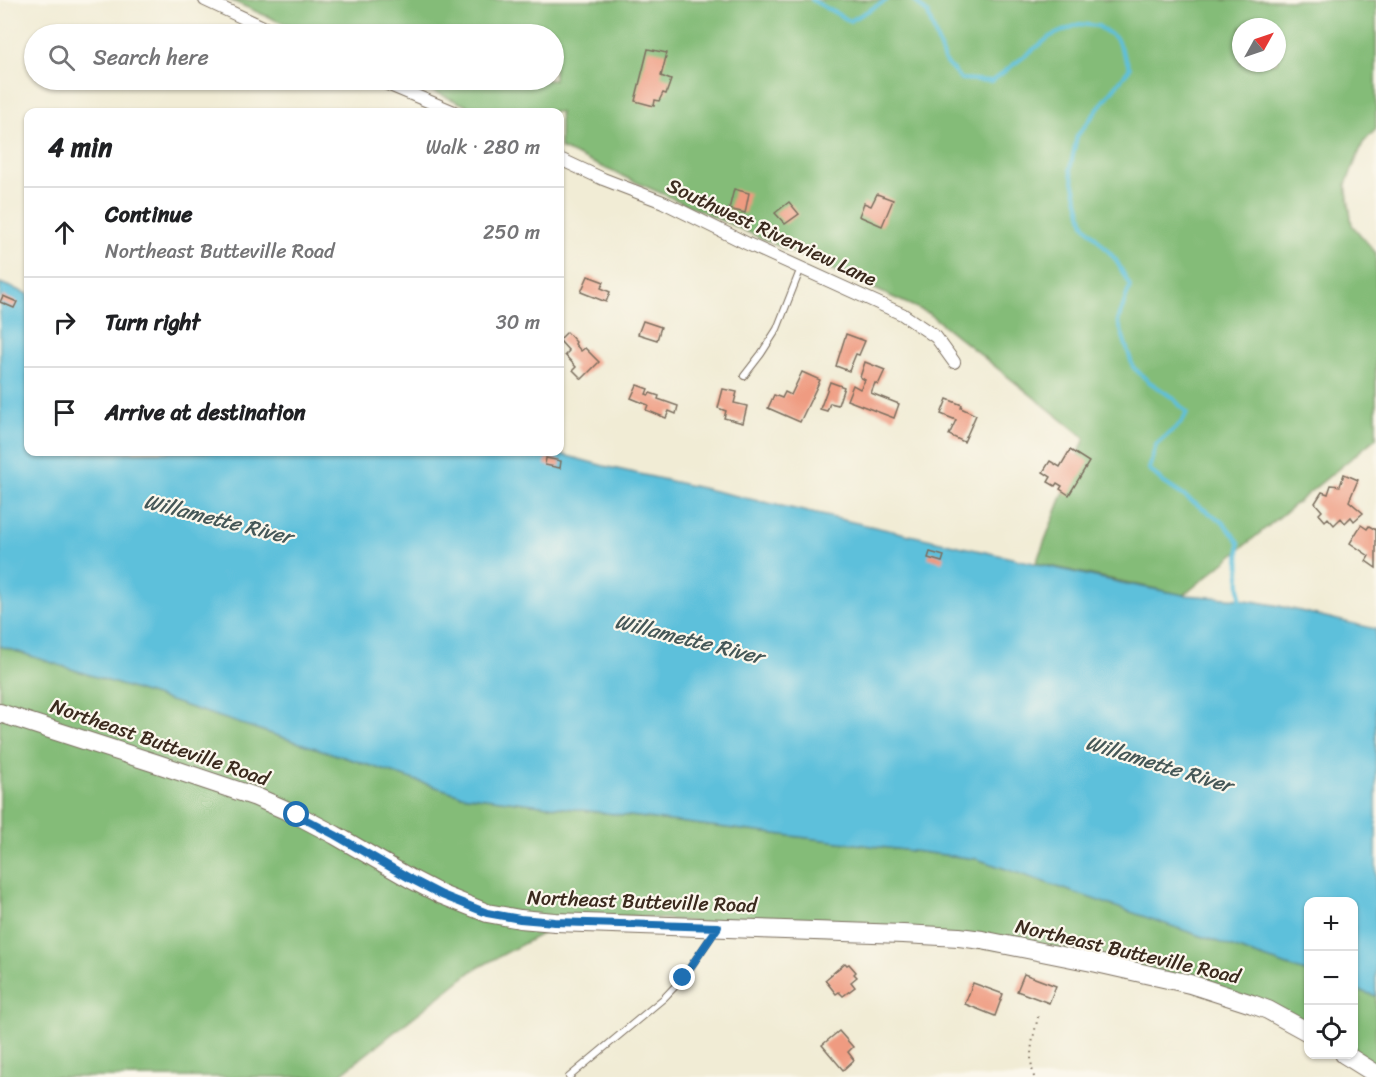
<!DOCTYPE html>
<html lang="en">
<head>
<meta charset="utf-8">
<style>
  body { margin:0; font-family:Sriracha,sans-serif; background:#f6f6f6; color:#202124 }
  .controls { position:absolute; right:18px; bottom:18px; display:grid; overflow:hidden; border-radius:12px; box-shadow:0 2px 4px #0004 }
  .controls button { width:54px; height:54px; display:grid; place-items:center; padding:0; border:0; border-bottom:2px solid #e0e0e0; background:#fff; color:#202124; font:30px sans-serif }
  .compass { position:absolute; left:1232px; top:18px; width:54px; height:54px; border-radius:50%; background:#fff; box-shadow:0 2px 4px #0004; rotate:50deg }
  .stop { position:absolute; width:18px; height:18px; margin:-14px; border:4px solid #1f6fb2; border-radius:50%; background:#fff }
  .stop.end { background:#1f6fb2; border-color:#fff; box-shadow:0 2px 6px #0008 }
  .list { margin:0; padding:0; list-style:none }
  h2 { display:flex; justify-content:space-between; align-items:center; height:78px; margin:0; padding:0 24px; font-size:26px }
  h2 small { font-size:20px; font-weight:400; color:#757577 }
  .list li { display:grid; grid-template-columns:39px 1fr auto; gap:18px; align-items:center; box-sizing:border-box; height:90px; padding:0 24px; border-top:2px solid #e0e0e0 }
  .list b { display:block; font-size:22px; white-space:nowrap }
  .list p { margin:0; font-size:20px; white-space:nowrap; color:#757577 }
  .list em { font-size:20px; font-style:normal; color:#757577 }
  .icon { flex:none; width:33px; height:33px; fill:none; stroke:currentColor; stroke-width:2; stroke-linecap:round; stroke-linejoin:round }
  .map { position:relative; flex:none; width:1376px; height:1077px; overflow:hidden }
  .search { position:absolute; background:#fff; box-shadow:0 2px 4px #0004; left:24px; top:24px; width:540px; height:66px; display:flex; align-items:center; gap:15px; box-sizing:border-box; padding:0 21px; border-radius:33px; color:#757577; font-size:22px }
  .panel { position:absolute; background:#fff; box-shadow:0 2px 4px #0004; left:24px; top:108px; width:540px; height:348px; border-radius:12px }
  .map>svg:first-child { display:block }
  .forest { fill:#84bc78; stroke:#60734b; stroke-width:1.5; fill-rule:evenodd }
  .water { fill:#5dc0db; stroke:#4c757c; stroke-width:1.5 }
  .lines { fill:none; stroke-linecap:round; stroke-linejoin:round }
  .stream { stroke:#5dc0db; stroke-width:4 }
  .building { fill:#ef9b81 }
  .lane-casing { stroke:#7b6e5e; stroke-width:8 }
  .street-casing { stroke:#7b6e5e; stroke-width:14 }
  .secondary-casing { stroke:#7b6e5e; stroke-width:20 }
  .path { stroke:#7b6e5e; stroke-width:2; stroke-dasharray:1.5 4.5; stroke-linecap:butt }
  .lane { stroke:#fff; stroke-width:6 }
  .street { stroke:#fff; stroke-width:12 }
  .secondary { stroke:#fff; stroke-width:18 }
  .route { stroke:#1f6fb2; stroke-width:8 }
  .labels { text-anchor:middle; stroke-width:4.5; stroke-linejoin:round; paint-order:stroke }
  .street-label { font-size:20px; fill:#3b2a1e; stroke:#fbf7ec }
  .water-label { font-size:21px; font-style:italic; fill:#455757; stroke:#fbf7ec }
</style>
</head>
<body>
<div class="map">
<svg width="1376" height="1077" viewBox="0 0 1376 1077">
  <rect width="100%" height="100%" fill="#fbf7ec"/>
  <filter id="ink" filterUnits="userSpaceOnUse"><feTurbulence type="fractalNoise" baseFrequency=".0167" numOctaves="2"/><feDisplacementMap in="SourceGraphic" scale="12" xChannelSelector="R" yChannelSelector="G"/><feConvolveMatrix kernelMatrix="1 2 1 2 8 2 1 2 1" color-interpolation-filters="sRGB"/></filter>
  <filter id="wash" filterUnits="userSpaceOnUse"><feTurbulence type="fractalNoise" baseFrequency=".008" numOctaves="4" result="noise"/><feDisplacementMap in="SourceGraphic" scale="24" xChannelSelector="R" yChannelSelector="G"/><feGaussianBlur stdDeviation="1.35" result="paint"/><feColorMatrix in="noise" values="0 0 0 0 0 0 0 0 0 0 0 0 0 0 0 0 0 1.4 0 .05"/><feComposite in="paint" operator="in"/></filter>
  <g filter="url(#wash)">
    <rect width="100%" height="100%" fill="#f1ecd5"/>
    <g class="forest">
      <path d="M230 0H1376V129L1363 143 1346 184 1352 225 1376 253V438L1184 595 1036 563 1085 438 928 313 560 148V112H481L407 80H554V34H307ZM1241 27H1277V63H1241Z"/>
      <path d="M0 646 461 795 977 859 1308 973V1027L1098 958 632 916 545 932 472 971 337 1077H0Z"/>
      <path d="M1354 989 1376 996V1069L1354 1054Z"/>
    </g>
    <path class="water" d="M0 283 28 294V452H553L604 466 1122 583 1184 595 1240 599 1275 605 1376 629V996L1354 989V902H1308V973L977 859 461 795 0 646Z"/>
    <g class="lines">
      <g class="stream">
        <path d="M812 0 850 21 887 0"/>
        <path d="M914 0 928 14 944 60 961 79 992 81 1051 36 1079 24 1098 26 1116 38 1130 68 1077 136 1070 169 1084 224 1116 260 1130 286 1118 321 1133 367 1148 381 1173 398 1187 413 1181 423 1156 445 1149 469 1163 482 1223 522 1239 542 1240 599"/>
      </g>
    </g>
    <g id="blocks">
      <g class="building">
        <path d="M648 49 667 53 661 76 671 80 666 94 663 93 659 101 655 100 654 106 635 101Z"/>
        <path d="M734 189 749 193 745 213 729 209Z"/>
        <path d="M877 194 893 200 882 226 859 216 864 203 871 206Z"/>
        <path d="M789 202 799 214 785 224 775 213Z"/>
        <path d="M588 276 604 282 601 288 610 292 606 302 581 292Z"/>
        <path d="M3 296 17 302 14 308 0 302Z"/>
        <path d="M643 321 661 327 657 340 638 334Z"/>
        <path d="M567 332 576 342 575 344 581 351 585 348 599 362 582 379 573 370 576 367 565 355 569 351 560 341V339Z"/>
        <path d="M846 334 865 341 859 355 856 354 849 371 836 366Z"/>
        <path d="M865 362 885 370 878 385 875 383 871 393 899 404 894 418 847 400 853 385 860 389 865 380 860 377Z"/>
        <path d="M802 372 820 380 800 422 768 408 774 395 782 398 785 392 791 395Z"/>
        <path d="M830 382 844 387 838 405 830 403 827 411 820 409Z"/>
        <path d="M637 385 648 389 646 394 649 395 650 393 659 396 658 399 678 406 676 414 669 411 666 418 646 410 648 405 631 398Z"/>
        <path d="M723 389 737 392 734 403 747 406 743 423 724 418 726 411 718 408Z"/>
        <path d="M947 399 962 405 961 408 976 415 964 442 949 435 956 420 941 414Z"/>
        <path d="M1070 450 1089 462 1069 495 1060 489 1062 486 1057 483 1055 486 1048 482 1051 477 1043 472 1050 461 1060 467Z"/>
        <path d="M546 458 561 461 560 468 545 465Z"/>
        <path d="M1344 474 1358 480 1349 501 1363 513 1354 521 1351 517 1345 523 1341 518 1334 525 1328 518 1325 521 1319 514 1322 511 1315 503 1322 492 1328 494 1331 485 1340 486Z"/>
        <path d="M1361 525 1367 529 1369 526 1376 530V568L1366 561 1369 556 1350 543Z"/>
        <path d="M930 552 944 556 942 562 928 558Z"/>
        <path d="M845 963 847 965 849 964 856 972 854 974 857 977 851 982 855 987 843 996 839 992 836 994 825 980Z"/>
        <path d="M1024 974 1056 986 1049 1003 1017 991Z"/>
        <path d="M973 983 1003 994 995 1016 965 1004Z"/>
        <path d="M839 1031 853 1047 848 1052 854 1060 843 1070 822 1045Z"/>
      </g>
    </g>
  </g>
  <g filter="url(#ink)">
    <use href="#blocks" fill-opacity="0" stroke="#7b6e5e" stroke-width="1.5"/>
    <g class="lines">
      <g class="lane-casing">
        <g id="lane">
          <path d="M744 376 761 354 777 329 801 268"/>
          <path d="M569 1077 664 998 683 978 716 930"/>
        </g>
      </g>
      <g class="street-casing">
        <g id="street">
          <path d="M205 0 278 34"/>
          <path d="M378 80 454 112"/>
          <path d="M560 159 603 179 663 202 748 244 902 314 936 337 954 362"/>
        </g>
      </g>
      <g class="secondary-casing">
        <g id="secondary">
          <path d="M0 713 155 763 256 797 297 815 335 835 411 879 442 895 487 913 520 919 555 922 903 934 959 937 982 940 1097 963 1190 984 1252 1004 1268 1010 1308 1032"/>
          <path d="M1344 1054 1376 1074"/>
        </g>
      </g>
      <path class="path" d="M1034 1077C1027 1050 1034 1038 1039 1012"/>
      <use href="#lane" class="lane"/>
      <use href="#street" class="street"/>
      <use href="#secondary" class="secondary"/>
    </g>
  </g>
  <g class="lines" filter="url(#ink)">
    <path class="route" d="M297 815 335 835 411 879 442 895 487 913 520 919 555 922 718 927 683 978"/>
  </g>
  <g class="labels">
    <g class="street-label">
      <text transform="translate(772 232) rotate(25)" y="7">Southwest Riverview Lane</text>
      <text transform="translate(160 742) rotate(19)" y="7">Northeast Butteville Road</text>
      <text transform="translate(642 901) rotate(2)" y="7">Northeast Butteville Road</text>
      <text transform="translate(1128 951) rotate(13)" y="7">Northeast Butteville Road</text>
    </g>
    <g class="water-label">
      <text transform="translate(218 519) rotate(14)" y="7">Willamette River</text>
      <text transform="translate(689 639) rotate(14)" y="7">Willamette River</text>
      <text transform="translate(1159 764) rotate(17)" y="7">Willamette River</text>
    </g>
  </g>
</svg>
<div class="controls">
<button>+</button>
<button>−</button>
<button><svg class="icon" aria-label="locate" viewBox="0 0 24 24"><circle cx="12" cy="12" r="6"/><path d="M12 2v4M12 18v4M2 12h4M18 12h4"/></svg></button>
</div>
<svg class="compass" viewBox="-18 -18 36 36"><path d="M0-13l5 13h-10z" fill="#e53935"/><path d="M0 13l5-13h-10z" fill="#757577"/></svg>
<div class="stop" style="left:297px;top:815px"></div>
<div class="stop end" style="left:683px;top:978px"></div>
<div class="search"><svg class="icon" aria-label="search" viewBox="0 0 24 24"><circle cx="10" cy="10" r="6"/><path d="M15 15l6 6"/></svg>Search here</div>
<section class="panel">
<h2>4 min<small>Walk · 280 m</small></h2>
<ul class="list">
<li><svg class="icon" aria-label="ahead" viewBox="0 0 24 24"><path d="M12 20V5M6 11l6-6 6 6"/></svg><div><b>Continue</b><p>Northeast Butteville Road</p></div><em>250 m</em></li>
<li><svg class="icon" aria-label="right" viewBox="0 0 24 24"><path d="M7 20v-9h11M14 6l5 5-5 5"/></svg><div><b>Turn right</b></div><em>30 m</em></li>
<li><svg class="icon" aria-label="arrive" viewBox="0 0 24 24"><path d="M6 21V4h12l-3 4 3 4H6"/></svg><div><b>Arrive at destination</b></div></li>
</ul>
</section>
</div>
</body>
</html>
